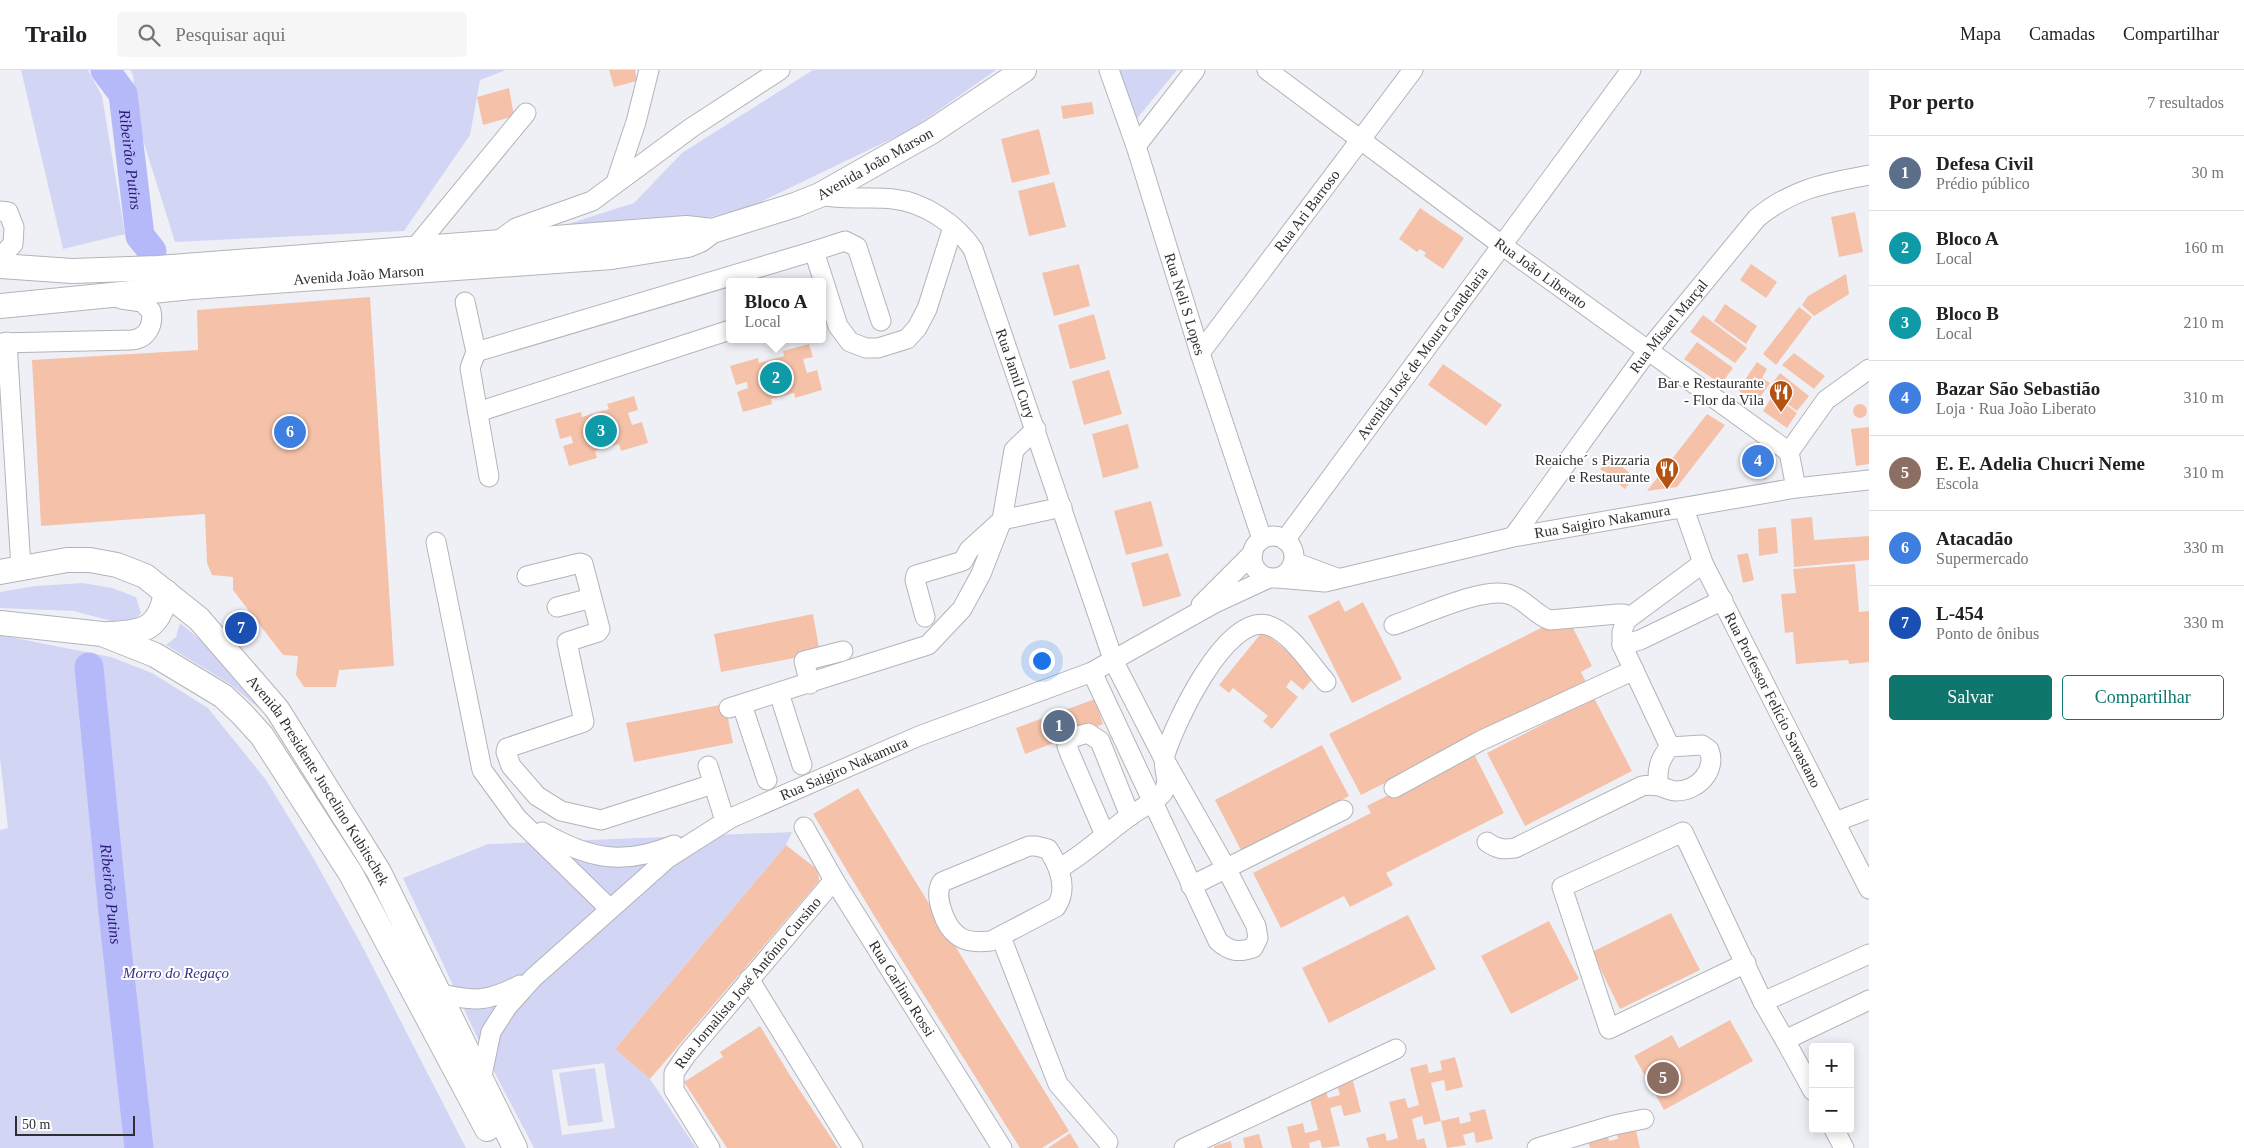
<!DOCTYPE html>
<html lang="pt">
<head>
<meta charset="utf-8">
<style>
  body { margin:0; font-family:"Times New Roman",serif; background:#f6f6f6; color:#202124 }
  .controls { position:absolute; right:15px; bottom:15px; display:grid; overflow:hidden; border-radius:5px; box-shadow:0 2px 12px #0003 }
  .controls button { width:45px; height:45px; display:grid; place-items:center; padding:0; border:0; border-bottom:1px solid #e0e0e0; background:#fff; color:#202124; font:25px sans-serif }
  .scale { position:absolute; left:15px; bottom:12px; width:120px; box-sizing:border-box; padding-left:5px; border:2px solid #2f2f31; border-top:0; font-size:14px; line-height:18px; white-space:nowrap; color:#2f2f31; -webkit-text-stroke:4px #fff; paint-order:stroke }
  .you { position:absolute; left:1041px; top:590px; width:18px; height:18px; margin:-12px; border:4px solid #fff; border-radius:50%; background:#1a73e8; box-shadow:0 0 0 8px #1a73e833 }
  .badge { display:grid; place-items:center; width:32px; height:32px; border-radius:50%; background:#0f766e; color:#fff; font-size:16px; font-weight:700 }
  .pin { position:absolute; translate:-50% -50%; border:2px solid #fff; box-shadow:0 1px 5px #0006 }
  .popup { position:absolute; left:726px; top:208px; width:100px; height:65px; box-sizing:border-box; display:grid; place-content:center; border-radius:5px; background:#fff; filter:drop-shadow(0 1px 4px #0005); font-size:16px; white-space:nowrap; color:#757577 }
  .popup b { font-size:19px; color:#202124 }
  .popup::after { content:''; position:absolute; left:50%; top:100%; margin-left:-10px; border:10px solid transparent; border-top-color:#fff }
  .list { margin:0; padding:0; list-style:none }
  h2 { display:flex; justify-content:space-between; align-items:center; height:65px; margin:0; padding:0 20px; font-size:21px }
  h2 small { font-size:16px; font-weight:400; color:#757577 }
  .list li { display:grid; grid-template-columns:32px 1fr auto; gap:15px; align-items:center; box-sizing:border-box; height:75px; padding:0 20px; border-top:1px solid #e0e0e0 }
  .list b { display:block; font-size:19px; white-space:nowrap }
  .list p { margin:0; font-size:16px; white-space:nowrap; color:#757577 }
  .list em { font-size:16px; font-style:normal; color:#757577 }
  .actions { display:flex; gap:10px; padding:15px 20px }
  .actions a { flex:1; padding:11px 0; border:1px solid #0f766e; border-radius:5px; text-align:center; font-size:18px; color:#0f766e }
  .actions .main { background:#0f766e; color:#fff }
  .icon { flex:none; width:28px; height:28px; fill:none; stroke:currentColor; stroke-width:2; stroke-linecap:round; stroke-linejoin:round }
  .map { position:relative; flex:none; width:1869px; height:1078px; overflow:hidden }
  header { display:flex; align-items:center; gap:30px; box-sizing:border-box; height:70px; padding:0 25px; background:#fff; border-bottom:1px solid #e0e0e0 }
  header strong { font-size:24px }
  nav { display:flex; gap:28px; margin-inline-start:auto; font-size:18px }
  .search { width:350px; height:45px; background:#f6f6f6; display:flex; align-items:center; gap:12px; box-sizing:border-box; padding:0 18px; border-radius:5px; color:#757577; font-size:19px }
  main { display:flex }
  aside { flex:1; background:#fff }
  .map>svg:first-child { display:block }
  .green { fill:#d3d5f4; fill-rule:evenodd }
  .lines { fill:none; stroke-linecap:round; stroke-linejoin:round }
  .river { stroke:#b5b9fa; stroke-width:29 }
  .building { fill:#f5c2a9 }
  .minor-casing { stroke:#b3b4ba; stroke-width:21 }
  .major-casing { stroke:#b3b4ba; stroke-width:26 }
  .minor { stroke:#fff; stroke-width:19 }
  .major { stroke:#fff; stroke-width:24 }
  .labels { text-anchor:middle; stroke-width:4; stroke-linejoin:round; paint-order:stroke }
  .street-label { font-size:15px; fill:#2f2f31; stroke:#fff }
  .poi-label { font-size:15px; fill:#2f2f31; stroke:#fff; text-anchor:end }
  .park-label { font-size:15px; font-style:italic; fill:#39318a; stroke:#fff }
  .water-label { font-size:16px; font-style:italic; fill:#281973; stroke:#fff }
</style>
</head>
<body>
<header>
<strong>Trailo</strong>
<div class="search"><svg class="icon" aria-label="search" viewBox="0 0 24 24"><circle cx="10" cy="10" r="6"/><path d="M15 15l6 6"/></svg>Pesquisar aqui</div>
<nav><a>Mapa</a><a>Camadas</a><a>Compartilhar</a></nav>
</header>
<main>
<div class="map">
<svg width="1869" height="1078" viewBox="0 0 1869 1078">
  <rect width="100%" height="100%" fill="#eff0f6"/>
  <g class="green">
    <path d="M21 0H88L102 26 125 164 63 179Z"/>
    <path d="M130 0H506L480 10 470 65 404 161 175 172 138 54 133 5Z"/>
    <path d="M813 0H996L912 59 754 135 678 156 543 162 634 133 682 83Z"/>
    <path d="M1116 0H1177L1134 52Z"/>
    <path d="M83 513 112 518 136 527 141 543 133 552 126 555 74 541 0 538V522L35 516Z"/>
    <path d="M180 553 215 582 262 641 230 614 166 575 176 567Z"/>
    <path d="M0 565 111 587 152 603 208 638 266 710 311 784 360 872 466 1078H0V760L8 758 0 688Z"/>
    <path d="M792 762 786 775 760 806 615 979 650 1009 696 1078H534L484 982 403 808 488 774ZM604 993 615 1058 562 1065 552 1000Z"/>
    <path d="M595 998 603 1052 568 1056 559 1003Z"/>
  </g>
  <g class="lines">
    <g class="river">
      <path id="s1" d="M105 0 123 24 140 166 152 181"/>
      <path id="s2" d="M89 597 113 842 139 1078"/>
    </g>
  </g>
  <g class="building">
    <path d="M609 0H635L637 11 614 17Z"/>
    <path d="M509 18 514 46 483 55 477 27Z"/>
    <path d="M1092 32 1094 44 1063 49 1061 36Z"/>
    <path d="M1039 59 1050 104 1012 113 1001 69Z"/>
    <path d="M1054 112 1066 157 1029 166 1018 121Z"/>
    <path d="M1420 138 1464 168 1443 199 1424 186 1426 183 1420 179 1417 182 1399 169Z"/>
    <path d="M1855 142 1863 182 1839 187 1831 147Z"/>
    <path d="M1079 194 1090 236 1054 246 1042 203Z"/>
    <path d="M1751 194 1777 212 1766 228 1740 210Z"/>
    <path d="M1846 204 1849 224 1814 246 1802 235 1808 226Z"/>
    <path d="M370 227 394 596 339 600 336 617H304L296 605 298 586 283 585 233 520V507L212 505 207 493 205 444 41 456 32 290 198 280 197 240Z"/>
    <path d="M1725 234 1757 256 1746 274 1714 251Z"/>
    <path d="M1799 237 1812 247 1776 295 1763 284Z"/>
    <path d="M1094 244 1106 289 1070 299 1058 255Z"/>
    <path d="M1703 245 1747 278 1735 293 1690 262Z"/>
    <path d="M1697 272 1733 298 1721 314 1684 289Z"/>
    <path d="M809 274 813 287 803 289 807 303 817 300 822 320 795 328 794 323 771 329 772 334 743 342 737 322 748 318 747 312 736 315 730 296 758 288 759 293 784 286 783 281Z"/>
    <path d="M1794 283 1825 306 1814 319 1782 295Z"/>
    <path d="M1757 292 1767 299 1762 308 1770 313 1756 333 1738 320Z"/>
    <path d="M1443 294 1502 335 1486 356 1428 315Z"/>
    <path d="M1109 300 1122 344 1084 355 1072 311Z"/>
    <path d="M1780 303 1809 326 1797 341 1768 319Z"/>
    <path d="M1773 325 1797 343 1787 358 1763 341Z"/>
    <path d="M634 326 638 340 628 343 632 355 642 352 648 373 621 381 619 374 595 381 597 388 569 396 563 376 573 373 571 366 560 369 555 349 581 342 582 347 609 339 607 334Z"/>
    <circle cx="1860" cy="341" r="7"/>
    <path d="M1707 344 1725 355 1677 417 1647 421Z"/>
    <path d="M1128 354 1139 398 1103 408 1092 364Z"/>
    <path d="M1869 357V394L1856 396 1851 359Z"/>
    <path d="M1755 375 1773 389 1771 400 1765 410 1742 393Z"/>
    <path d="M1611 387 1634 407 1625 419 1600 399Z"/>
    <path d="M1151 431 1163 476 1126 485 1114 441Z"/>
    <path d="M1812 447 1814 470 1869 466V490L1794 497 1791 449Z"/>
    <path d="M1776 457 1778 483 1759 486 1758 459Z"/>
    <path d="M1168 483 1181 526 1143 537 1131 493Z"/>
    <path d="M1748 483 1754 510 1743 513 1737 485Z"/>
    <path d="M1855 494 1859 542 1869 541V592L1849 594 1848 590 1796 594 1793 562 1785 563 1781 524 1796 523 1793 499Z"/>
    <path d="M1339 530 1345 542 1363 532 1402 609 1352 633 1308 546Z"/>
    <path d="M813 544 820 583 721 602 714 564Z"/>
    <path d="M1555 551 1570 552 1592 596 1581 602 1586 612 1361 725 1329 664Z"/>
    <path d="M1263 561 1316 605 1303 620 1291 610 1286 617 1298 627 1272 659 1263 651 1268 646 1233 618 1229 623 1219 615Z"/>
    <path d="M1594 628 1632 701 1525 756 1487 683Z"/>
    <path d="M1095 629 1103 654 1025 684 1016 658Z"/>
    <path d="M725 634 733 673 634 692 626 653Z"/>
    <path d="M1322 675 1349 726 1242 782 1215 730Z"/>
    <path d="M1473 682 1504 743 1386 803 1393 815 1350 837 1344 826 1281 858 1253 803 1371 743 1367 736Z"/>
    <path d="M858 718 1069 1061 1042 1078H1020L873 844 813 744Z"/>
    <path d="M786 775 818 800 819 811 650 1009 615 979Z"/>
    <path d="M1671 843 1700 900 1620 939 1592 882Z"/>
    <path d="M1408 845 1436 899 1329 953 1302 898Z"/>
    <path d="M1549 851 1579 909 1511 944 1481 886Z"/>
    <path d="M1730 950 1753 991 1664 1040 1634 986 1672 965 1679 978Z"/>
    <path d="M760 956 791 1007 838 1078H727L684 1012 723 987 720 982Z"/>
    <path d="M1455 987 1463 1017 1446 1021 1444 1010 1431 1013 1441 1051 1424 1055 1422 1046 1412 1049 1417 1070 1424 1068 1427 1078H1369L1366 1068 1385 1063 1387 1071 1398 1068 1389 1032 1405 1028 1408 1038 1419 1035 1410 998 1427 994 1429 1003 1442 1000 1440 991Z"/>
    <path d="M1353 1011 1361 1042 1344 1046 1341 1035 1330 1038 1340 1076 1322 1078 1320 1070 1309 1073 1310 1078H1292L1287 1057 1303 1053 1305 1063 1318 1060 1308 1022 1325 1018 1328 1028 1340 1025 1337 1015Z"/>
    <path d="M1485 1039 1493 1069 1476 1073 1474 1062 1463 1065 1466 1075 1447 1078 1441 1051 1459 1047 1460 1054 1471 1051 1469 1043Z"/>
    <path d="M1635 1056 1640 1078H1590L1587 1067 1607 1062 1609 1071 1618 1069 1616 1061Z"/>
    <path d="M1070 1063 1079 1078H1048Z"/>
    <path d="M1259 1064 1263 1078H1245L1243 1068Z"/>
    <path d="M1231 1071 1232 1078H1214V1076Z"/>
  </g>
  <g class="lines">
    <g class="minor-casing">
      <g id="minor">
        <path id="s3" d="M1109 0 1136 76 1200 283 1262 469"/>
        <path id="s4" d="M1267 0 1503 176 1789 382 1796 418"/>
        <path d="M1136 76 1195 0"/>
        <path d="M616 112 636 52 649 0"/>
        <path id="s5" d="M820 125C848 131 867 126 893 129 924 132 956 154 973 179L1114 592 1164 689 1226 798 1256 856 1258 868 1253 878C1238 883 1229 881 1218 871L1092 602"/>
        <path d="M0 141 8 142 14 157 13 174 0 188"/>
        <path d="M494 174 516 158 592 131 691 58 780 0"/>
        <path d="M414 179 526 43"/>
        <path d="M814 181 845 171 857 177 881 251"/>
        <path d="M465 232 476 282 470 298 489 407"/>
        <path d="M7 272 21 498"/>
        <path d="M0 273 131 270C147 269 154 255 151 241L142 232 121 229"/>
        <path d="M476 282 814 181 838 256 850 272 866 278H878L907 269 917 258 927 239 953 157"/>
        <path id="s6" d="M1200 283 1413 0"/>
        <path d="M478 342 730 260"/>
        <path d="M1789 382 1826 330 1869 299"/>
        <path id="s7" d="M1684 439 1703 493 1869 819"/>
        <circle cx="1273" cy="487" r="21"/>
        <path id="s8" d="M1513 467 1649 279 1757 148C1792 119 1825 113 1869 105"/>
        <path id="s9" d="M1285 470 1631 0"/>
        <path d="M436 472 482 700 517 748 610 839"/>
        <path d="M1294 492 1337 508"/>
        <path d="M527 506 580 493 583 494 600 559 598 562 567 572 584 652 507 678 506 682 511 696 537 726 561 741 601 750 713 714"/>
        <path id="s10" d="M1277 508 1325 512 1513 467 1796 418 1869 410"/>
        <path d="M1201 535 1253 483"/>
        <path d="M557 537 592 528"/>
        <path d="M925 547 915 510 916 505 963 491 969 480 1002 450 1062 437"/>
        <path d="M1394 555C1422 546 1485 515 1511 525 1526 530 1535 545 1550 550L1618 544H1624L1629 548"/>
        <path d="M1622 575 1640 570 1723 530"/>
        <path d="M810 614 804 591 843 581"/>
        <path d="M779 623 802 695"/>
        <path d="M742 635 767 710"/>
        <path d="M729 638 928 575 962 539 981 504 1002 450 1014 380 1036 359"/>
        <path d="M1670 677 1622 575V562L1626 550 1703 493"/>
        <path d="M708 696 725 751"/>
        <path d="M1394 718 1480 671 1634 600"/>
        <path d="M1835 752 1869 739"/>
        <path id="s11" d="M804 757 834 810 1002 1078"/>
        <path d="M542 762C589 789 623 796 674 775"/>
        <path d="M1105 765 1070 684 1067 676 1071 668 1088 663 1100 671 1130 746"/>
        <path d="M1487 772C1497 779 1503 780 1515 778L1642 716C1647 715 1653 715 1658 716 1664 717 1670 721 1676 721 1698 721 1717 700 1709 680L1702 675 1670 677C1659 689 1657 700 1658 716"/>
        <path d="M1029 776H1036L1048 779C1059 796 1069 818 1056 837L991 871C980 872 966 873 957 865 945 856 933 825 942 812Z"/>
        <path d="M1060 798C1086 783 1106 763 1130 746 1139 739 1153 733 1161 725 1173 712 1161 698 1165 685 1175 653 1225 545 1267 555 1289 560 1311 595 1326 612"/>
        <path d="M1191 816 1343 740"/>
        <path d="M1001 867 1058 1014 1108 1072"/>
        <path d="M1746 893 1609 959 1562 817 1683 762 1763 932 1785 970 1869 930"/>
        <path d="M749 909 853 1078"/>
        <path d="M438 923C474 932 487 932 520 915"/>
        <path d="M1763 932 1869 884"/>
        <path d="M1785 970 1813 1021"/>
        <path id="s12" d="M481 1010 491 962 507 937 533 908 668 788 731 748 919 666 1092 602 1213 534 1269 508"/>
        <path d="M1834 1059 1844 1078"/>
        <path id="s13" d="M710 1078 674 1020V1003L687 984 834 810"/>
        <path d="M1184 1078 1396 979"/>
        <path d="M1537 1078 1614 1055 1644 1049"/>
      </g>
    </g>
    <g class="major-casing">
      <g id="major">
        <path d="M0 196 72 201 158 198 686 158 712 161"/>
        <path id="s14" d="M0 236 192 217 612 187 688 175 700 170 712 161 795 135 820 125 931 62 1024 0"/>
        <path id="s15" d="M0 502 67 490H90L117 495 145 506 199 549 277 639 379 802 515 1078"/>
        <path d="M0 553 102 564 155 585 223 626 242 644 262 666 351 804 487 1059"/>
        <path d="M109 564C143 563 160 559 166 522"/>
      </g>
    </g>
    <use href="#minor" class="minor"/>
    <use href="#major" class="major"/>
  </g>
  <defs>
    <g id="restaurant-pin" transform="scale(1.25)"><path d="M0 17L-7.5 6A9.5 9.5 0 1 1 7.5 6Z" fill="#b35212" stroke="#fff"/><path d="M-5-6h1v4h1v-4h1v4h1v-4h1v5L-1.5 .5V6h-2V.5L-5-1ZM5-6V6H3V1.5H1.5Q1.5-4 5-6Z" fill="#fff"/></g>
  </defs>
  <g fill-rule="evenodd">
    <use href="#restaurant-pin" x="1781" y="322"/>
    <use href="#restaurant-pin" x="1667" y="399"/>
  </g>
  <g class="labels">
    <g class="street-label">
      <text dy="5" stroke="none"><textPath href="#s14" startOffset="896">Avenida João Marson</textPath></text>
      <text dy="5" stroke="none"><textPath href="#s6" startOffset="178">Rua Ari Barroso</textPath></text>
      <text dy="5" stroke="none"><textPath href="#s4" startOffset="341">Rua João Liberato</textPath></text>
      <text dy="5" stroke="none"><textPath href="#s14" startOffset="360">Avenida João Marson</textPath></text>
      <text dy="5" stroke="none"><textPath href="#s3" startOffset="246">Rua Neli S Lopes</textPath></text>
      <text dy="5" stroke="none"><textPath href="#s8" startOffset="262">Rua Misael Marçal</textPath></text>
      <text dy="5" stroke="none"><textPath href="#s9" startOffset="232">Avenida José de Moura Candelaria</textPath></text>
      <text dy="5" stroke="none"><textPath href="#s5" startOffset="302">Rua Jamil Cury</textPath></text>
      <text dy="5" stroke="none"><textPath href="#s10" startOffset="332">Rua Saigiro Nakamura</textPath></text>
      <text dy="5" stroke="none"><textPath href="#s7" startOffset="211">Rua Professor Felício Savastano</textPath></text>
      <text dy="5" stroke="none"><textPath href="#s12" startOffset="496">Rua Saigiro Nakamura</textPath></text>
      <text dy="5" stroke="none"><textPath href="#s15" startOffset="419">Avenida Presidente Juscelino Kubitschek</textPath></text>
      <text dy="5" stroke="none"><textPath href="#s13" startOffset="202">Rua Jornalista José Antônio Cursino</textPath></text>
      <text dy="5" stroke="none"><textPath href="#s11" startOffset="189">Rua Carlino Rossi</textPath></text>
    </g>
    <g class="poi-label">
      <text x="1764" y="318">Bar e Restaurante<tspan x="1764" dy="17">- Flor da Vila</tspan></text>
      <text x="1650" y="395">Reaiche´ s Pizzaria<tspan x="1650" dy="17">e Restaurante</tspan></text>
    </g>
    <g class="park-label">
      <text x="176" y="908">Morro do Regaço</text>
    </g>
    <g class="water-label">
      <text dy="6" stroke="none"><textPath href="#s1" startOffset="96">Ribeirão Putins</textPath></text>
      <text dy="6" stroke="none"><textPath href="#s2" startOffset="228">Ribeirão Putins</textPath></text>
    </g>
  </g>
</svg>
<div class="controls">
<button>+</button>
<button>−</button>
</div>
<div class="scale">50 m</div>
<div class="you"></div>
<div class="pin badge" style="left:1059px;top:656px;background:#5c6f8a">1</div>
<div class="pin badge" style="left:776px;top:308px;background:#0f9aa8">2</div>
<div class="popup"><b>Bloco A</b>Local</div>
<div class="pin badge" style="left:601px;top:361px;background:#0f9aa8">3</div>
<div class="pin badge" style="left:1758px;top:391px;background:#3f7fe0">4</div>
<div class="pin badge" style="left:1663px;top:1008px;background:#8d6e63">5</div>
<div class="pin badge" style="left:290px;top:362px;background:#3f7fe0">6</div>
<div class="pin badge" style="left:241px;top:558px;background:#1a4fb4">7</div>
</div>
<aside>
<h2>Por perto<small>7 resultados</small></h2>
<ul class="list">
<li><span class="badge" style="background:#5c6f8a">1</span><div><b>Defesa Civil</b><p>Prédio público</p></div><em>30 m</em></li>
<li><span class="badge" style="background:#0f9aa8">2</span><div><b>Bloco A</b><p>Local</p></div><em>160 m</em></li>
<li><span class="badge" style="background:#0f9aa8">3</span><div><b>Bloco B</b><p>Local</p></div><em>210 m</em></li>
<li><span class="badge" style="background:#3f7fe0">4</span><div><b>Bazar São Sebastião</b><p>Loja · Rua João Liberato</p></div><em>310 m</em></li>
<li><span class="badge" style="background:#8d6e63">5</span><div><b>E. E. Adelia Chucri Neme</b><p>Escola</p></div><em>310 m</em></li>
<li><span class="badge" style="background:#3f7fe0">6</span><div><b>Atacadão</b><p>Supermercado</p></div><em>330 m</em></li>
<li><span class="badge" style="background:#1a4fb4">7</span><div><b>L-454</b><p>Ponto de ônibus</p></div><em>330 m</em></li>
</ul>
<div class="actions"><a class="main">Salvar</a><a>Compartilhar</a></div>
</aside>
</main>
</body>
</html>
